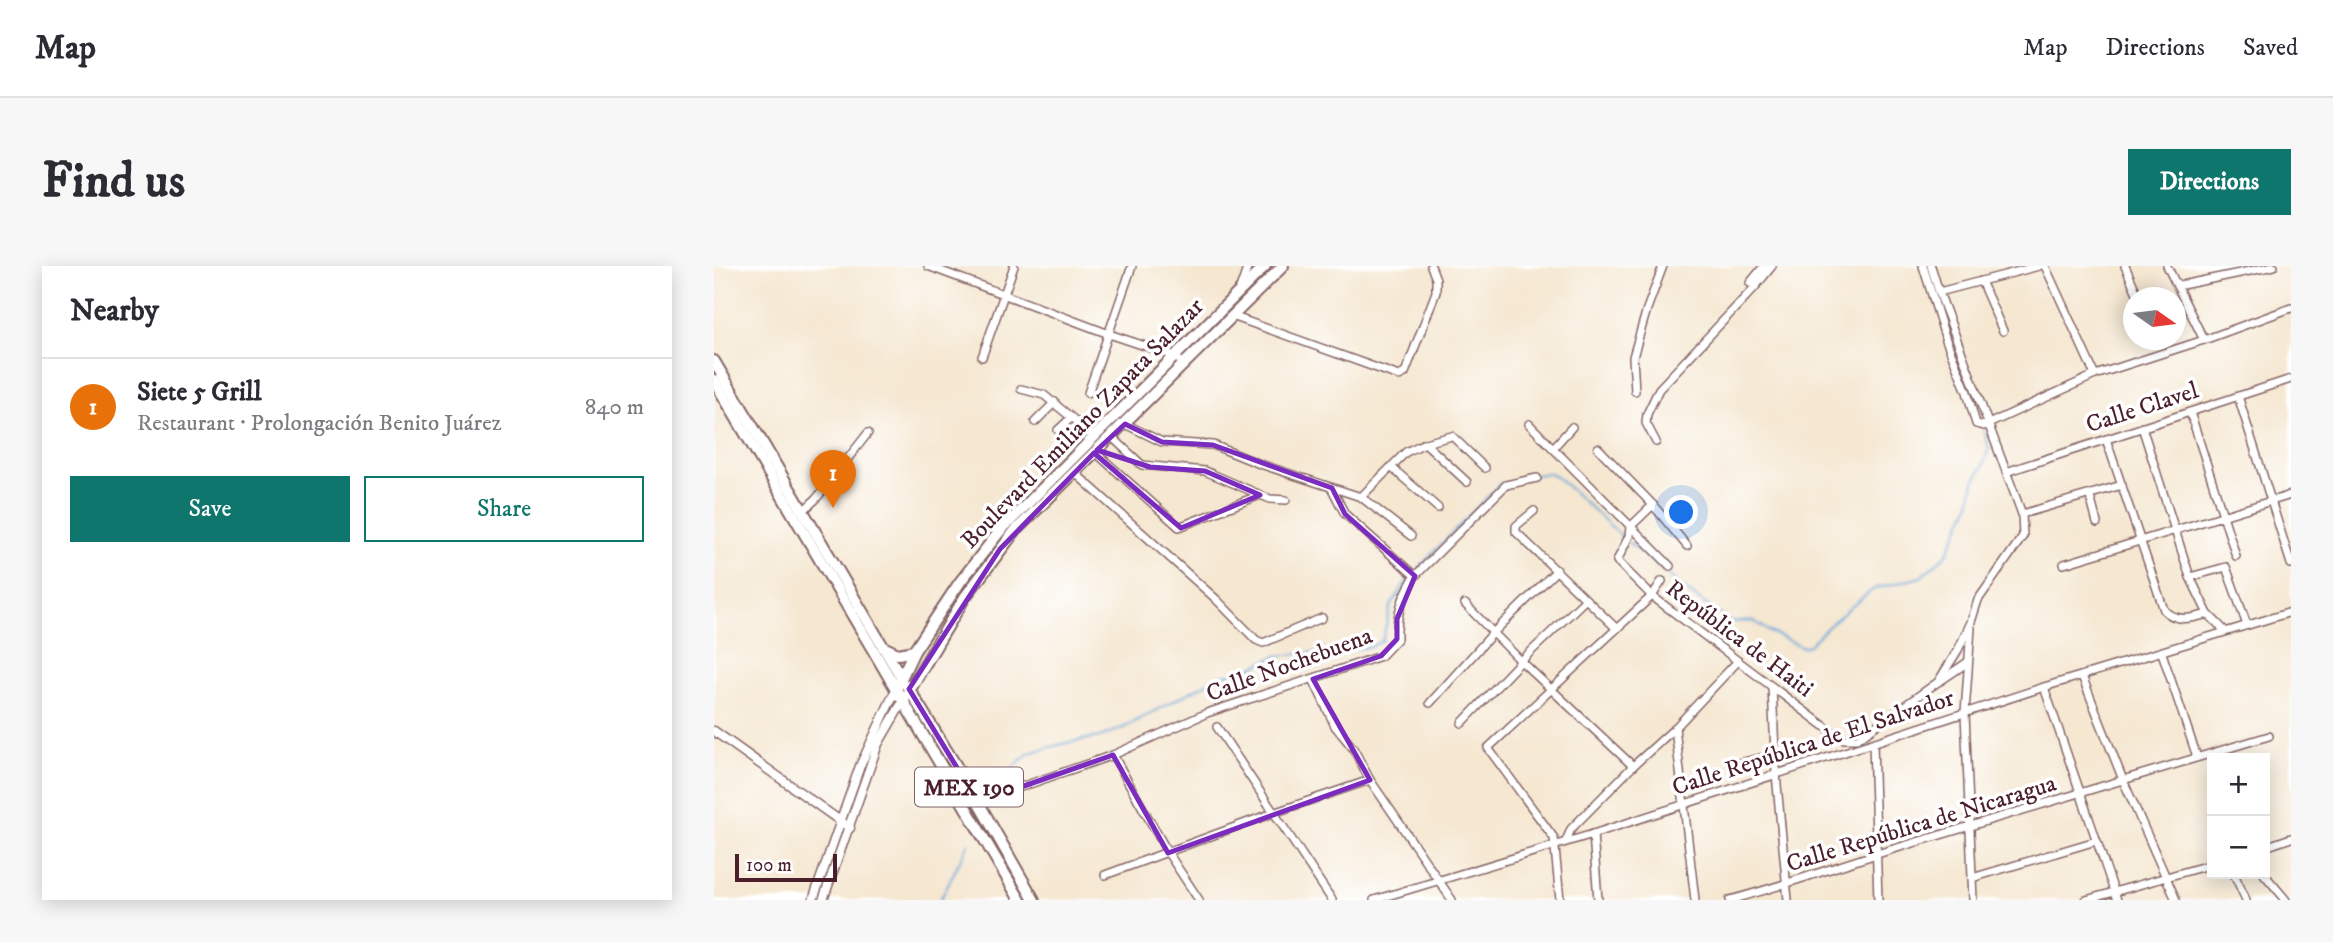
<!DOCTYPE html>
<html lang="en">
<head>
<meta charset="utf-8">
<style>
  body { margin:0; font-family:"IM FELL DW Pica",serif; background:#f7f7f7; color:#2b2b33 }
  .controls { position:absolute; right:21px; bottom:21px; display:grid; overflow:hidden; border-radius:0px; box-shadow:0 4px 18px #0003 }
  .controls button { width:63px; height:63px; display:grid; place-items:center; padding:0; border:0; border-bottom:2px solid #e1e1e2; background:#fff; color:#2b2b33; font:35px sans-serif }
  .compass { position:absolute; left:1409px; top:21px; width:63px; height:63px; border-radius:50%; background:#fff; box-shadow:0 4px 18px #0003; rotate:104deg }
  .scale { position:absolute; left:21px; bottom:18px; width:102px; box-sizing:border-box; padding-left:7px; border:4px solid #4a1f2b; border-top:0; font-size:19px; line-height:24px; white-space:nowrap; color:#4a1f2b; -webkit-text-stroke:5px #fff; paint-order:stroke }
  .you { position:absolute; left:968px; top:247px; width:24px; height:24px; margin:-18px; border:5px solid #fff; border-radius:50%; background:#1a73e8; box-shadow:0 0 0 10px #1a73e833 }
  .badge { display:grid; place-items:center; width:46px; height:46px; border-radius:50%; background:#0f766e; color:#fff; font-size:23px; font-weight:700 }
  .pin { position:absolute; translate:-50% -58px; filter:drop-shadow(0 2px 4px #0008) }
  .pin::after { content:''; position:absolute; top:37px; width:24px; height:21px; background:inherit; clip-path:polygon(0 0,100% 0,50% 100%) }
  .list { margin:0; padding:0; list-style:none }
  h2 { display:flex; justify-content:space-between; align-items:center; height:91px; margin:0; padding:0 28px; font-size:30px }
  h2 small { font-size:23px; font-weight:400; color:#7c7c81 }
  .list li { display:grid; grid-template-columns:46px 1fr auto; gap:21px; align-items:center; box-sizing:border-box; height:98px; padding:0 28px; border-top:2px solid #e1e1e2 }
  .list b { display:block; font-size:26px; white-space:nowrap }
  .list p { margin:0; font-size:23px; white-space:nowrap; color:#7c7c81 }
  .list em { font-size:23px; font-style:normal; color:#7c7c81 }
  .actions { display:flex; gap:14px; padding:21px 28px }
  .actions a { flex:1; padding:16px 0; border:2px solid #0f766e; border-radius:0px; text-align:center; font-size:24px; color:#0f766e }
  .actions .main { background:#0f766e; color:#fff }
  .map { position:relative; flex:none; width:1577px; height:634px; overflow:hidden; border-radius:0px }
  header { display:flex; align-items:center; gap:42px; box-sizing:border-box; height:98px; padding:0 35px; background:#fff; border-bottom:2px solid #e1e1e2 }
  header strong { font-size:33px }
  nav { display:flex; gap:38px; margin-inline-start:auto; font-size:24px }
  .intro { display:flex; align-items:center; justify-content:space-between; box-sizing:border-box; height:168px; padding:0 42px }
  h1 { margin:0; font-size:49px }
  .button { padding:18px 32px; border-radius:0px; background:#0f766e; color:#fff; font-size:24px; font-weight:700 }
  main { display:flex; gap:42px; padding:0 42px }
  aside { flex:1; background:#fff; border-radius:0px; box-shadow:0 4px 18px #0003 }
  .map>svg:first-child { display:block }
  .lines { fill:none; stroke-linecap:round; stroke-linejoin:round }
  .stream { stroke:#67a5d9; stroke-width:2 }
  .minor-casing { stroke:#866565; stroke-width:10 }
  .tertiary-casing { stroke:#866565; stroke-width:11 }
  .primary-casing { stroke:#866565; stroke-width:14 }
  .trunk-casing { stroke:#866565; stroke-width:14 }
  .minor { stroke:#fff; stroke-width:7 }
  .tertiary { stroke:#fff; stroke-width:8 }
  .primary { stroke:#fff; stroke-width:10 }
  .trunk { stroke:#fff; stroke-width:10 }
  .marked { fill:none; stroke:#7b2cbf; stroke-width:5; stroke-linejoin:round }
  .labels { text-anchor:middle; stroke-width:7; stroke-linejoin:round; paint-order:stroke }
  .shield { fill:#fff; stroke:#80626b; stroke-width:2 }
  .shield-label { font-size:23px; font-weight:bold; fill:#4a1f2b }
  .street-label { font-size:24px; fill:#4a1f2b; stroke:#fff }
</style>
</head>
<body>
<header>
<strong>Map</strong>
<nav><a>Map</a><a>Directions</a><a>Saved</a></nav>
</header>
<div class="intro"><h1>Find us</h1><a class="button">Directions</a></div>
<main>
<aside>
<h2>Nearby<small></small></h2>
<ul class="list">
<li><span class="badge" style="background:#e8710a">1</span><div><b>Siete 5 Grill</b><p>Restaurant · Prolongación Benito Juárez</p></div><em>840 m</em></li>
</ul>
<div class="actions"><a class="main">Save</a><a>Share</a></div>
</aside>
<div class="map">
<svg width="1577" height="634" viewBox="0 0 1577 634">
  <rect width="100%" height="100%" fill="#fff"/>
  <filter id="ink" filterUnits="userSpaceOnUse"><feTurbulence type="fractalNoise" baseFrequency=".0143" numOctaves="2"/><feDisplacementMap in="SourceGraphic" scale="14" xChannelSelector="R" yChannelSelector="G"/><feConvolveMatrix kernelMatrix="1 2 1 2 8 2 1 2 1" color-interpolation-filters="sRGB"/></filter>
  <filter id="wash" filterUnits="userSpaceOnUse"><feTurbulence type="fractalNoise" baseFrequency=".00686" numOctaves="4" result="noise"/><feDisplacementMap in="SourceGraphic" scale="28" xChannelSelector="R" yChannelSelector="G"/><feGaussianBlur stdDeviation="1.57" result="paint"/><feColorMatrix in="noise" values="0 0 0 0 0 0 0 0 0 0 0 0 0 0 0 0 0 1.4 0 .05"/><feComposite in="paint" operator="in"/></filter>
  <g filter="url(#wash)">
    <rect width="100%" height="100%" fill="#f5e7d0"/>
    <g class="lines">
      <g class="stream">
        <path d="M1225 41 1249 108"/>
        <path d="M1258 133 1267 157"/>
        <path d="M816 210 834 207 843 211 911 273"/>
        <path d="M915 277 976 327 1017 356 1040 355 1056 366 1089 381 1095 379 1121 354 1160 323 1207 311 1233 288 1256 238 1260 215 1268 202 1275 182 1269 163"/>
        <path d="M705 301 786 218 790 217"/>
        <path d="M282 525 295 505 315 487 352 477 386 471 409 462 508 409 525 407 563 390 656 381 668 375 677 340 694 312"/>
        <path d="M226 634 255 577"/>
      </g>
    </g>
  </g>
  <g filter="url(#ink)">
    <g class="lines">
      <g class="minor-casing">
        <g id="minor">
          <path d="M214 0 395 68 461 90 470 99"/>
          <path d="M1209 0 1232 74 1253 126 1262 158 1270 160 1381 109 1490 74 1577 42"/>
          <path d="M1331 0 1381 109"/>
          <path d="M1411 0 1425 32"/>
          <path d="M1453 0 1490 74"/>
          <path d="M1267 15 1289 65"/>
          <path d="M1036 17 1050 0"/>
          <path d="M1463 20 1560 0"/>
          <path d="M526 23 534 0"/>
          <path d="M1225 26 1325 0"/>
          <path d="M518 50 685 110 691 107 722 26V13L717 0"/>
          <path d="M268 91 300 0"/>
          <path d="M307 123 330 129 381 171"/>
          <path d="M921 125 919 91 933 43 949 0"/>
          <path d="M374 127 418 0"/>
          <path d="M1524 130 1577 298"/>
          <path d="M1476 146 1522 290"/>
          <path d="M321 156 341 136"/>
          <path d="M411 158 448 176 499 179 546 198 647 231 697 270"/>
          <path d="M815 158 956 300"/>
          <path d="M1428 161 1476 311 1494 348 1511 365"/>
          <path d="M344 164 357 152"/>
          <path d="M397 170 428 199 491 205 556 233 572 234"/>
          <path d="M1392 173 1450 344C1462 357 1479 352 1494 348"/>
          <path d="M942 176 932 157 933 148 945 123 1041 21 1058 0"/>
          <path d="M711 177 753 216"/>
          <path d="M839 182 858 161"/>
          <path d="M884 182 939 239 973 280"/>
          <path d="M381 186 465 261 546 229"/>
          <path d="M677 201 724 242"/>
          <path d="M360 206 502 333 542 374 549 377 608 352"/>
          <path d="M1292 206 1577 113"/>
          <path d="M618 223 631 248 701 310"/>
          <path d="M1376 230 1383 257"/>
          <path d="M647 231 692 186 711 177 738 170 771 202"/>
          <path d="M939 239 916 261 915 270 903 295 938 330 1122 469 1130 473H1143L1224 416 1244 384 1257 356 1264 334 1309 270 1308 248 1225 26 1217 0"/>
          <path d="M820 245 802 260V266L902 362"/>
          <path d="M88 246 102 233 154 167"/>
          <path d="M1308 248 1408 219"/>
          <path d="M1350 298 1577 229"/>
          <path d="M1476 311 1512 301 1533 359"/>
          <path d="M751 338 807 395 919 500"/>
          <path d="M1257 362 1251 447 1259 634"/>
          <path d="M1448 387 1483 491"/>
          <path d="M1368 410 1409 514 1462 634"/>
          <path d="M599 413 621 460 639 482 656 514 738 634"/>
          <path d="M1226 415 1254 396"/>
          <path d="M1058 421 1062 508 1074 634"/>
          <path d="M1330 421 1403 634"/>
          <path d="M716 437 779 367 843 304"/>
          <path d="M748 457 807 395 871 334"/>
          <path d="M503 461 618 634"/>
          <path d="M961 462 981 634"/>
          <path d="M1159 477 1164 634"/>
          <path d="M399 489 454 587 485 634"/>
          <path d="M1017 499 1061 489"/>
          <path d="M264 536 399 489 493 447 667 390 683 373C682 348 688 331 701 310L792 219 823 212"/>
          <path d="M879 568 884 634"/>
          <path d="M852 575 857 563 919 500 961 462 1024 395"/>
          <path d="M1551 581 1577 572"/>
          <path d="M1520 608 1532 634"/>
          <path d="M1550 608 1572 634"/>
          <path d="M391 609 559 547 656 514"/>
          <path d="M1258 612 1382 575"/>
          <path d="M660 634 879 568 1330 421 1577 346"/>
          <path d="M846 634 840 572 774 482 938 330 948 315"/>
          <path d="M1016 634C1066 621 1114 603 1163 588 1294 549 1424 509 1555 470"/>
          <path d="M1372 634 1498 598"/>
        </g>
      </g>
      <g class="tertiary-casing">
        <g id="tertiary">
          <path d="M0 465 136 562"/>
          <path d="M99 634 146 500 182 423"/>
          <path d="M109 634 164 478 189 435"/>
        </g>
      </g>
      <g class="primary-casing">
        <g id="primary">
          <path d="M193 420 264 536 320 634"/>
          <path d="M189 435 251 331 301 265 569 0"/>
          <path d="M306 634 182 423 200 385 246 316 286 265 551 0"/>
        </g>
      </g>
      <g class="trunk-casing">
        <g id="trunk">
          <path d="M0 95 187 411"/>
          <path d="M0 114 182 423"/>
          <path d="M169 381 184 388 200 385"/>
        </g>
      </g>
      <use href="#minor" class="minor"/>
      <use href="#tertiary" class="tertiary"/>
      <use href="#primary" class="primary"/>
      <use href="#trunk" class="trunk"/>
    </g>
  </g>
  <path class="marked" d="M411 158 448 176 499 179 618 222 631 248 701 310 683 353V373L667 390 599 413 656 514 454 587 399 489 264 536 195 423 286 283 380 187 467 262 546 229 491 205 436 201 383 184Z"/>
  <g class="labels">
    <rect class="shield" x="201" y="501.5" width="108" height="39" rx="5"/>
    <g class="shield-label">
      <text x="255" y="529">MEX 190</text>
    </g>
    <g class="street-label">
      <text transform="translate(1428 141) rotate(-18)" y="8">Calle Clavel</text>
      <text transform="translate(368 157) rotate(-46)" y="8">Boulevard Emiliano Zapata Salazar</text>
      <text transform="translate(1026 372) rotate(37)" y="8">República de Haiti</text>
      <text transform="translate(575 398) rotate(-20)" y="8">Calle Nochebuena</text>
      <text transform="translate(1099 476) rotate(-18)" y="8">Calle República de El Salvador</text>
      <text transform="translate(1207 557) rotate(-17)" y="8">Calle República de Nicaragua</text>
    </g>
  </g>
</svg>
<div class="controls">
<button>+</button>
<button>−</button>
</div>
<svg class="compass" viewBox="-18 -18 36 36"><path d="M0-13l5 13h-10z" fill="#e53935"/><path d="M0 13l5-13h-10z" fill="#7c7c81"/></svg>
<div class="scale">100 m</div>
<div class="you"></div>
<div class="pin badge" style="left:119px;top:242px;background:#e8710a">1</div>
</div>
</main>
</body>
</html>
